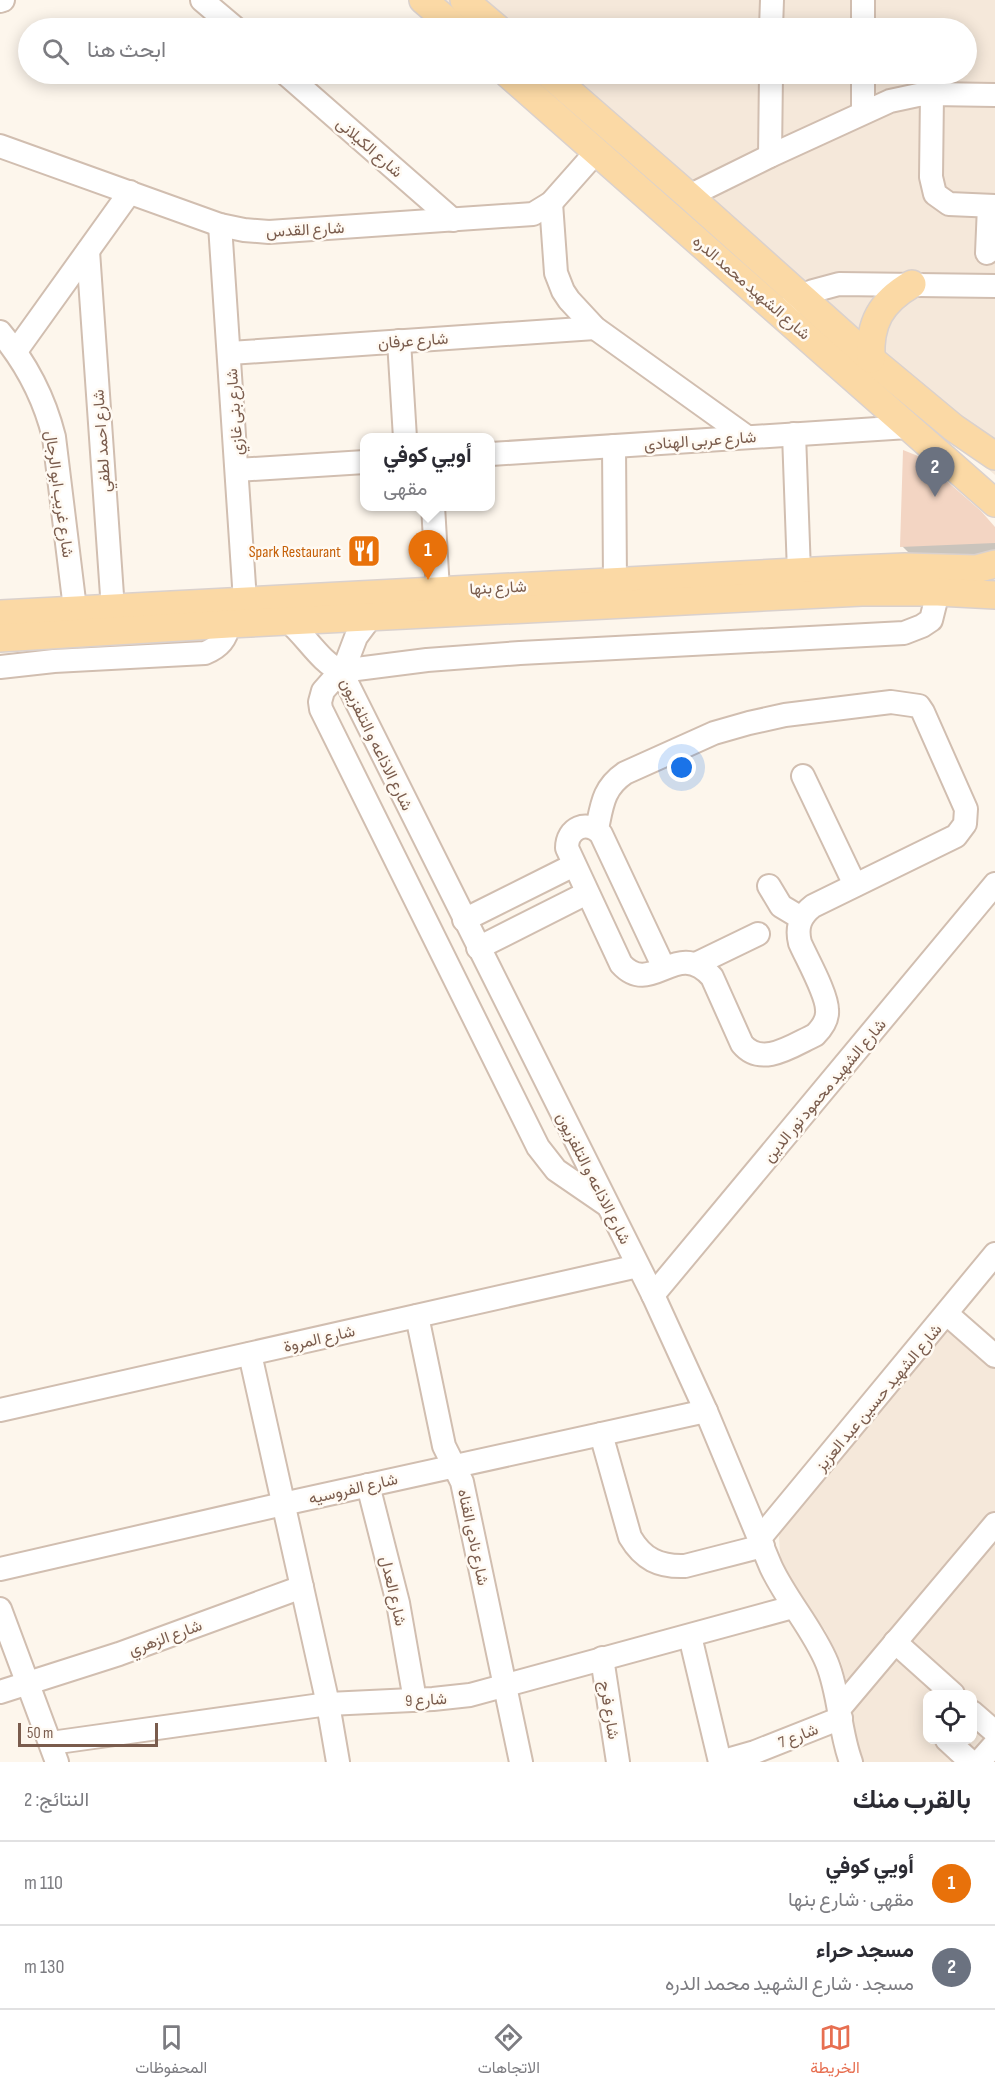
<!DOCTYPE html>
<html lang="ar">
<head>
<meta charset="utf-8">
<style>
  body { margin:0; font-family:"Sofia Sans Condensed",Vazirmatn,sans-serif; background:#f2f2f3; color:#2b2b33; direction:rtl }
  .controls { position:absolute; right:18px; bottom:18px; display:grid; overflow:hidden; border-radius:12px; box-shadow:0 3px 15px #0003 }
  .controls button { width:54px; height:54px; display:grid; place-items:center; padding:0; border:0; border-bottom:2px solid #e1e1e2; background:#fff; color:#2b2b33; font:30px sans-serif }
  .scale { position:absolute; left:18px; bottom:15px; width:140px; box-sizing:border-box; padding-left:6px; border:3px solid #7a5c4d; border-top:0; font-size:16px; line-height:21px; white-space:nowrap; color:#7a5c4d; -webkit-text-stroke:4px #fffaf3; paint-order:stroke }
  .you { position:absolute; left:682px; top:768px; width:21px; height:21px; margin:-15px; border:4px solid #fff; border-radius:50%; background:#1a73e8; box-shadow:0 0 0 9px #1a73e833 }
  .badge { display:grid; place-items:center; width:39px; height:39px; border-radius:50%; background:#e76f51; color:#fff; font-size:20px; font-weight:700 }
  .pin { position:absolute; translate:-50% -50px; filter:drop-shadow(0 2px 3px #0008) }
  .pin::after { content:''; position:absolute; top:32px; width:21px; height:18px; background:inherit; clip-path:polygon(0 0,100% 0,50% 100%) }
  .popup { position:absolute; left:360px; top:433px; width:135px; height:78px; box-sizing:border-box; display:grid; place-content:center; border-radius:12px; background:#fff; filter:drop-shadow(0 2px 4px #0005); font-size:20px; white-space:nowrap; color:#7c7c81 }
  .popup b { font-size:22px; color:#2b2b33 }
  .popup::after { content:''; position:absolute; left:50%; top:100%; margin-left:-12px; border:12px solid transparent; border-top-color:#fff }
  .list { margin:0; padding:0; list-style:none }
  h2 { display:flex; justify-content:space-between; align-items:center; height:78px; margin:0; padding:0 24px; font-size:26px }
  h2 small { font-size:20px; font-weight:400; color:#7c7c81 }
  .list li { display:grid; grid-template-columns:39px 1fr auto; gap:18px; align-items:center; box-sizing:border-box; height:84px; padding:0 24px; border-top:2px solid #e1e1e2 }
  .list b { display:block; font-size:22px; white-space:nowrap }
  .list p { margin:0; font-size:20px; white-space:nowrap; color:#7c7c81 }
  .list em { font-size:20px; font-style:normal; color:#7c7c81 }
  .icon { flex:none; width:33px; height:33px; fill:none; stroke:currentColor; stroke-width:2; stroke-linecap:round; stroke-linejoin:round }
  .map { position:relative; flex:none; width:995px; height:1762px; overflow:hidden; direction:ltr }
  .search { position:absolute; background:#fff; box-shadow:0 3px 15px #0003; left:18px; right:18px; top:18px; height:66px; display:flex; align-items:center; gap:15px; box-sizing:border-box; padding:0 21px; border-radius:33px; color:#7c7c81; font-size:22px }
  .sheet { height:246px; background:#fff }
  nav { display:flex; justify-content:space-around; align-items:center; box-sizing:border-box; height:84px; border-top:2px solid #e1e1e2; background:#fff; font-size:16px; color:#7c7c81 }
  nav a { display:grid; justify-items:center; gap:3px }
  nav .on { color:#e76f51 }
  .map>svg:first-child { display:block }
  .residential { fill:#f5e8da; fill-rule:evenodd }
  .shadow { fill:#0003 }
  .building { fill:#f3d5c3 }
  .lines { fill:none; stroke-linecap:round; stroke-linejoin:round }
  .minor-casing { stroke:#d1beb0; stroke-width:26 }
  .major-casing { stroke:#dad1cd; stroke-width:30 }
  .minor { stroke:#fff; stroke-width:22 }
  .major { stroke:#fbd9a5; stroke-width:27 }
  .labels { text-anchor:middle; stroke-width:5; stroke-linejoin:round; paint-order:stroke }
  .street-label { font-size:16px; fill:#7a5c4d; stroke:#fffaf3 }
  .food-label { font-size:16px; fill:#c56008; stroke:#fffaf3; text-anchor:end }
</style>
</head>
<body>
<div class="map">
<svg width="995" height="1762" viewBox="0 0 995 1762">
  <rect width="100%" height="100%" fill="#fdf6ec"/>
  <g class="residential">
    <path d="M443 0H995V475L620 157 526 74H966V28H475Z"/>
    <path d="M949 1324 995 1365V1762H860L851 1716 846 1680 841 1662 825 1630 793 1586 784 1571 780 1554 779 1537 782 1520ZM928 1694H972V1740H928Z"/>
  </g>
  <path class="shadow" d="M995 528V561L920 564 902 546Z"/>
  <path class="building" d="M903 450 918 456 981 511 995 527V543L900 547Z"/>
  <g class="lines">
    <g class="minor-casing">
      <g id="minor">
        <path d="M202 0 235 28"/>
        <path d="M863 0V28"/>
        <path d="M0 1 3 0"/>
        <path d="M771 28 772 0"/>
        <path d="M286 74 453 220"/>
        <path d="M863 74V112"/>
        <path d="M932 94 931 177 935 194 949 204 995 206"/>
        <path d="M0 146 220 225 244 230 269 232 533 214 551 203 597 151"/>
        <path d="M770 156 771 74"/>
        <path d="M689 196 770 156 890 101 918 95 932 94 995 95"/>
        <path d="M551 203 556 273 563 291 569 300 595 328 747 437"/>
        <path d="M220 225 245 601"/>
        <path d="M88 251 114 624"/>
        <path d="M987 253 989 206"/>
        <path d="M790 307 800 297 813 291 839 284 995 286"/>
        <path d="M0 332C27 364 44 397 54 437L77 625"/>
        <path d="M399 341 405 438"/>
        <path d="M16 351 130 192"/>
        <path d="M230 353 595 328"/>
        <path d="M794 434 799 572"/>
        <path d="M614 446 615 581"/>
        <path d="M491 454 908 427"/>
        <path d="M237 470 365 462"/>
        <path d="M433 506 438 590"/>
        <path d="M371 617 356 637 345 666 323 691 320 702 321 709 538 1147 556 1170 607 1205"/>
        <path d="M288 621C307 637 320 662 341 671L653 1295 706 1411 771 1567C787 1601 813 1629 827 1663 840 1695 839 1730 851 1762"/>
        <path d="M0 667 54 661 205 653C220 647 226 639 229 624"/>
        <path d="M341 671 427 660 520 653 904 633 922 626 931 620 938 592"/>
        <path d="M803 776 855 885"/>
        <path d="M597 829C602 805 603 788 625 773L714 733 749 723 785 715 891 702 919 706 923 712 966 809 965 824 956 836 813 906C800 916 796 927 800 943 807 959 827 994 827 1010 828 1020 822 1028 815 1035 793 1045 762 1068 742 1044L712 977C676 937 652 998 621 964L567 848C567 828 587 819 601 834L664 968"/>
        <path d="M769 886 781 906 801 918"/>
        <path d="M464 920 574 865"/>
        <path d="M478 948 587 893"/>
        <path d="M696 964 758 934"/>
        <path d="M653 1295 995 884"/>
        <path d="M947 1314 995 1356"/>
        <path d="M417 1316 444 1446 462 1482 521 1762"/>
        <path d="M250 1354 328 1704 338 1762"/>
        <path d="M0 1410 638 1266"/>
        <path d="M601 1434 630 1537C643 1559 659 1567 685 1566L763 1546"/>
        <path d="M368 1485 398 1603 415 1700"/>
        <path d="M760 1538 995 1254"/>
        <path d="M0 1569 283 1504 706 1411"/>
        <path d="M0 1609 57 1762"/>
        <path d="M690 1636 720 1762"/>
        <path d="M895 1642 953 1694"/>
        <path d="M602 1658 618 1762"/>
        <path d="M0 1692 119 1654 302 1587"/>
        <path d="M840 1708 995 1524"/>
        <path d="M972 1712 995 1732"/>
        <path d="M947 1740 971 1762"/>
        <path d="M51 1743 328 1704 433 1699 470 1695 793 1607"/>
        <path d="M720 1762 755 1752 841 1718"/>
        <path d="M979 1762 995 1744"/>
      </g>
    </g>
    <g class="major-casing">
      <g id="major">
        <path d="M423 0 456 28"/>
        <path d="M464 0 497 28"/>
        <path d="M508 74 995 503"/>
        <path d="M549 74 689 196 871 359 954 428 995 456"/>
        <path d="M871 359C869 323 881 302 912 284"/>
        <path d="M0 614 834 570 905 567 976 569 995 564"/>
        <path d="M0 638 229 624 862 592H938L995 595"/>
      </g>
    </g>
    <use href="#minor" class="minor"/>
    <use href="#major" class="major"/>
  </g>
  <defs>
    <g id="restaurant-square" transform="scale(1.725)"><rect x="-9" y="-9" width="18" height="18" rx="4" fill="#e8710a" stroke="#fffaf3"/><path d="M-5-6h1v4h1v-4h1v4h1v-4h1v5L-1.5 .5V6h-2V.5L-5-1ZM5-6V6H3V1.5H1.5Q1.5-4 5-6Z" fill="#fff"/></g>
  </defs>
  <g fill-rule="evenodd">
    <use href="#restaurant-square" x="364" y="551"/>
  </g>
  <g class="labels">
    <g class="street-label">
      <text transform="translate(370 147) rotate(41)" y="6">شارع الكيلانى</text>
      <text transform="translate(305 229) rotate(-3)" y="6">شارع القدس</text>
      <text transform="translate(752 287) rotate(41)" y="6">شارع الشهيد محمد الدره</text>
      <text transform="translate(413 340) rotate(-4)" y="6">شارع عرفان</text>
      <text transform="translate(234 412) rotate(-94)" y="6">شارع بنى غازي</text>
      <text transform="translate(700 440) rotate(-4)" y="6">شارع عربى الهنادى</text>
      <text transform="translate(101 441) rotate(-94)" y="6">شارع احمد لطفي</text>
      <text transform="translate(60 494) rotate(82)" y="6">شارع غريب ابو الرجال</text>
      <text transform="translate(498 587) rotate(-3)" y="6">شارع بنها</text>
      <text transform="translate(377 744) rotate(64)" y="6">شارع الاذاعه و التلفزيون</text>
      <text transform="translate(824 1090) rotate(-50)" y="6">شارع الشهيد محمود نور الدين</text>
      <text transform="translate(594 1178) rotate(63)" y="6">شارع الاذاعه و التلفزيون</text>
      <text transform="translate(319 1338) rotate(-13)" y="6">شارع المروة</text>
      <text transform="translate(878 1397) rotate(-50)" y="6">شارع الشهيد حسين عبد العزيز</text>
      <text transform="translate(353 1488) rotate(-13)" y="6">شارع الفروسيه</text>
      <text transform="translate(474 1537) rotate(78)" y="6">شارع نادى القناه</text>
      <text transform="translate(394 1591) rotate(77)" y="6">شارع العدل</text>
      <text transform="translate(165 1637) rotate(-20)" y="6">شارع الزهري</text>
      <text transform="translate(426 1699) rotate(-3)" y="6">شارع 9</text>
      <text transform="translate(610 1710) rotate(81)" y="6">شارع فرج</text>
      <text transform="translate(798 1735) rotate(-21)" y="6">شارع 7</text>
    </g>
    <g class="food-label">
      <text x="341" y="557">Spark Restaurant</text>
    </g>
  </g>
</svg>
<div class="controls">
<button><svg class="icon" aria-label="locate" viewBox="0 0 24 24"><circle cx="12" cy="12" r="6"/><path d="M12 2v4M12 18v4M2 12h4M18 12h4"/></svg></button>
</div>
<div class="scale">50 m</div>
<div class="you"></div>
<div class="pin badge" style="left:428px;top:580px;background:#e8710a">1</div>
<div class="popup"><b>أويي كوفي</b>مقهى</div>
<div class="pin badge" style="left:935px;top:497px;background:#6b7280">2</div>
<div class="search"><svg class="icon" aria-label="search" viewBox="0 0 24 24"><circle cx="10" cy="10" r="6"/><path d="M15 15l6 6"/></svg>ابحث هنا</div>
</div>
<section class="sheet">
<h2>بالقرب منك<small>النتائج: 2</small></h2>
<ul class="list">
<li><span class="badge" style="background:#e8710a">1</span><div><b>أويي كوفي</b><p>مقهى · شارع بنها</p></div><em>110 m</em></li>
<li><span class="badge" style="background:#6b7280">2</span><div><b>مسجد حراء</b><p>مسجد · شارع الشهيد محمد الدره</p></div><em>130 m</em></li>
</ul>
</section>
<nav>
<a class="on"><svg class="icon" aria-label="map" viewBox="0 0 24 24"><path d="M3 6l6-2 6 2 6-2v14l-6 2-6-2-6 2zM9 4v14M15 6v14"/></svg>الخريطة</a>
<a><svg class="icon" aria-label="directions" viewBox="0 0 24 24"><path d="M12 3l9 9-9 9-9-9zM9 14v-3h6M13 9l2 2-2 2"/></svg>الاتجاهات</a>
<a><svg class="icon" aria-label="saved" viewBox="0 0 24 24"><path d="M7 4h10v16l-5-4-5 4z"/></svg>المحفوظات</a>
</nav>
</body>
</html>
